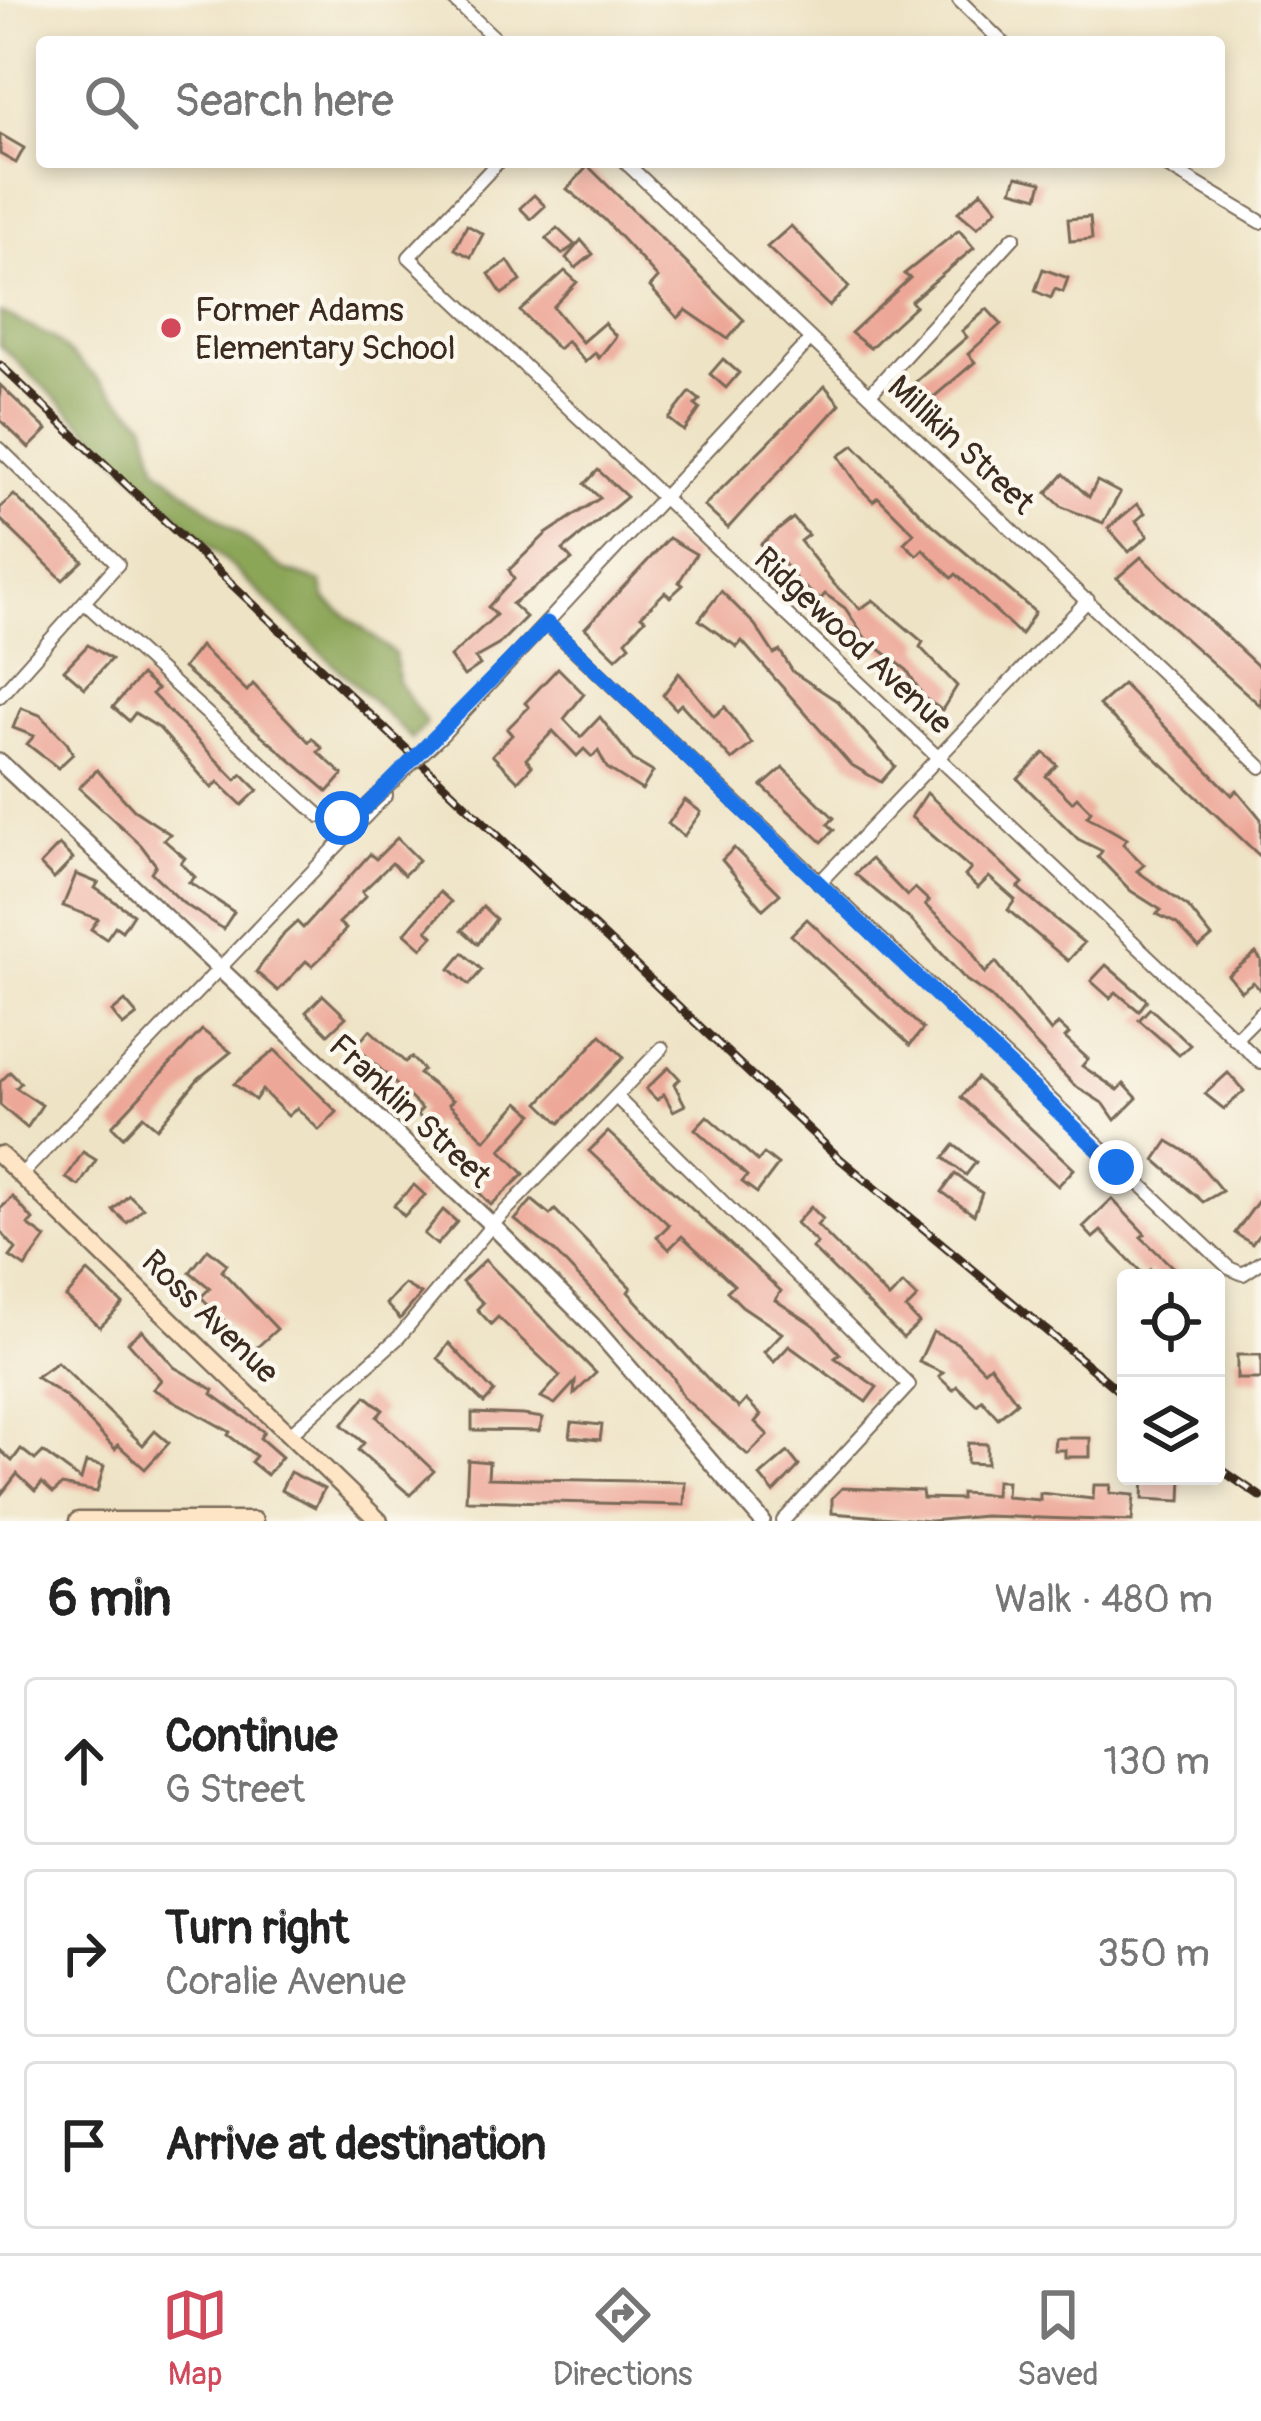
<!DOCTYPE html>
<html lang="en">
<head>
<meta charset="utf-8">
<style>
  body { margin:0; font-family:Pangolin,sans-serif; background:#f6f6f6; color:#222 }
  .controls { position:absolute; right:36px; bottom:36px; display:grid; overflow:hidden; border-radius:12px; box-shadow:0 6px 18px #0003 }
  .controls button { width:108px; height:108px; display:grid; place-items:center; padding:0; border:0; border-bottom:3px solid #e0e0e0; background:#fff; color:#222; font:60px sans-serif }
  .stop { position:absolute; width:36px; height:36px; margin:-27px; border:9px solid #1a73e8; border-radius:50%; background:#fff }
  .stop.end { background:#1a73e8; border-color:#fff; box-shadow:0 3px 12px #0008 }
  .list { margin:0; padding:0; list-style:none }
  h2 { display:flex; justify-content:space-between; align-items:center; height:156px; margin:0; padding:0 48px; font-size:51px }
  h2 small { font-size:39px; font-weight:400; color:#767676 }
  .list li { display:grid; grid-template-columns:78px 1fr auto; gap:36px; align-items:center; box-sizing:border-box; height:168px; margin:0 24px 24px; padding:0 24px; border:3px solid #e0e0e0; border-radius:12px }
  .list b { display:block; font-size:45px; white-space:nowrap }
  .list p { margin:0; font-size:39px; white-space:nowrap; color:#767676 }
  .list em { font-size:39px; font-style:normal; color:#767676 }
  .icon { flex:none; width:66px; height:66px; fill:none; stroke:currentColor; stroke-width:2; stroke-linecap:round; stroke-linejoin:round }
  .map { position:relative; flex:none; width:1261px; height:1521px; overflow:hidden }
  .search { position:absolute; background:#fff; box-shadow:0 6px 18px #0003; left:36px; right:36px; top:36px; height:132px; display:flex; align-items:center; gap:30px; box-sizing:border-box; padding:0 42px; border-radius:12px; color:#767676; font-size:45px }
  .sheet { height:732px; background:#fff }
  nav { display:flex; justify-content:space-around; align-items:center; box-sizing:border-box; height:168px; border-top:3px solid #e0e0e0; background:#fff; font-size:33px; color:#767676 }
  nav a { display:grid; justify-items:center; gap:6px }
  nav .on { color:#d1495b }
  .map>svg:first-child { display:block }
  .forest { fill:#8ca658; stroke:#64683b; stroke-width:3 }
  .building { fill:#eda798 }
  .lines { fill:none; stroke-linecap:round; stroke-linejoin:round }
  .minor-casing { stroke:#7a6b58; stroke-width:16 }
  .tertiary-casing { stroke:#7a6b58; stroke-width:20 }
  .secondary-casing { stroke:#7a6b58; stroke-width:21 }
  .minor { stroke:#fff; stroke-width:12 }
  .tertiary { stroke:#fff; stroke-width:15 }
  .secondary { stroke:#fee5c5; stroke-width:16 }
  .rail-casing { stroke:#3b2a1e; stroke-width:9 }
  .rail { stroke:#fbf7ec; stroke-width:4.5; stroke-dasharray:14; stroke-linecap:butt }
  .minor-bridge-casing { stroke:#7a6b58; stroke-width:16; stroke-linecap:butt }
  .minor-bridge { stroke:#fff; stroke-width:12 }
  .route { stroke:#1a73e8; stroke-width:15 }
  .poi-dot { fill:#d1495b; stroke:#fbf7ec; stroke-width:4.5 }
  .labels { text-anchor:middle; stroke-width:9; stroke-linejoin:round; paint-order:stroke }
  .poi-label { font-size:33px; fill:#3b2a1e; stroke:#fbf7ec; text-anchor:start }
  .street-label { font-size:33px; fill:#3b2a1e; stroke:#fbf7ec }
</style>
</head>
<body>
<div class="map">
<svg width="1261" height="1521" viewBox="0 0 1261 1521">
  <rect width="100%" height="100%" fill="#fbf7ec"/>
  <filter id="ink" filterUnits="userSpaceOnUse"><feTurbulence type="fractalNoise" baseFrequency=".00833" numOctaves="2"/><feDisplacementMap in="SourceGraphic" scale="24" xChannelSelector="R" yChannelSelector="G"/><feConvolveMatrix kernelMatrix="1 2 1 2 8 2 1 2 1" color-interpolation-filters="sRGB"/></filter>
  <filter id="wash" filterUnits="userSpaceOnUse"><feTurbulence type="fractalNoise" baseFrequency=".004" numOctaves="4" result="noise"/><feDisplacementMap in="SourceGraphic" scale="48" xChannelSelector="R" yChannelSelector="G"/><feGaussianBlur stdDeviation="2.7" result="paint"/><feColorMatrix in="noise" values="0 0 0 0 0 0 0 0 0 0 0 0 0 0 0 0 0 1.4 0 .05"/><feComposite in="paint" operator="in"/></filter>
  <g filter="url(#wash)">
    <rect width="100%" height="100%" fill="#eee3c5"/>
    <path class="forest" d="M0 312 53 338 145 422 157 468 284 570 321 582 326 600 395 654 398 682 427 724 412 739 0 345Z"/>
    <g id="blocks">
      <g class="building">
        <path d="M0 134 24 148 16 163 0 154Z"/>
        <path d="M588 166 744 320 728 339 686 310 678 318 650 287 658 278 604 219 567 189Z"/>
        <path d="M1017 176 1042 182 1038 197 1012 190Z"/>
        <path d="M982 191 997 209 977 228 958 212Z"/>
        <path d="M534 195 545 206 531 219 520 208Z"/>
        <path d="M1090 217 1092 239 1070 241 1068 219Z"/>
        <path d="M467 225 483 234 471 257 455 249Z"/>
        <path d="M791 226 849 287 829 306 767 247Z"/>
        <path d="M557 228 575 245 562 254 546 239Z"/>
        <path d="M959 230 974 248 911 301 915 306 890 329 870 348 851 333 910 278 904 274Z"/>
        <path d="M581 240 593 254 576 268 566 258Z"/>
        <path d="M508 261 521 281 502 294 489 274Z"/>
        <path d="M1043 269 1068 278 1063 292 1055 289 1051 298 1035 291Z"/>
        <path d="M565 271 577 282 553 307 582 342 604 323 616 336 599 358 595 353 585 362 567 341 558 349 520 311Z"/>
        <path d="M987 309 1001 324 968 354 975 362 929 401 913 384 967 337 962 331Z"/>
        <path d="M723 359 739 373 726 388 710 374Z"/>
        <path d="M0 385 47 430 29 448 0 420Z"/>
        <path d="M825 386 840 404 728 528 704 506Z"/>
        <path d="M690 392 700 400 695 405 700 409 684 431 669 419Z"/>
        <path d="M854 445 926 519 1035 612 1021 635 956 574 952 578 923 549 917 555 904 543 914 533 878 497 873 501 860 488 839 456Z"/>
        <path d="M598 470 627 497 563 550 572 560 512 604 526 617 498 645 475 658 480 665 464 676 450 657 496 615 488 607 514 579 509 570 546 534 600 498 585 484Z"/>
        <path d="M1064 474 1089 497 1097 481 1120 493 1103 523 1062 507 1047 493Z"/>
        <path d="M14 495 83 561 63 580 0 519V508Z"/>
        <path d="M1137 504 1145 513 1136 521 1148 536 1129 552 1108 528Z"/>
        <path d="M793 518 808 535 800 541 834 584 860 609 873 600 923 642 920 647 957 686 942 710 924 698 907 670 866 639 845 608 825 594 820 600 798 582 773 549 769 553 761 544Z"/>
        <path d="M669 538 696 554 679 582 683 585 670 597 665 592 641 616 645 619 626 640 630 645 616 658 585 628Z"/>
        <path d="M1141 557 1261 669V706L1117 578Z"/>
        <path d="M721 591 755 625 774 654 780 651 793 672 837 701 895 766 881 782 850 764 742 641 737 647 699 620Z"/>
        <path d="M88 645 111 659 85 688 64 670Z"/>
        <path d="M200 646 247 691 253 684 309 742 312 738 322 748 318 752 343 775 328 792 183 668Z"/>
        <path d="M558 668 584 694 564 719 581 737 600 717 633 760 653 772 642 790 607 768 598 751 592 757 584 749 577 756 553 731 526 759 532 766 518 781 492 755 512 735 507 729 529 707 525 703Z"/>
        <path d="M679 673 714 716 725 707 752 744 732 760 681 704 676 709 663 695Z"/>
        <path d="M141 675 157 689 152 694 236 780 242 774 258 790 242 805 218 782 212 788 159 728 135 713 129 721 113 707Z"/>
        <path d="M1123 684 1232 795 1237 790 1252 808 1261 819V857L1099 705Z"/>
        <path d="M21 708 40 715 67 743 73 754 58 768 27 744 34 736 13 728Z"/>
        <path d="M1044 753 1057 765 1046 776 1072 802 1077 797 1091 811 1087 816 1127 839 1123 844 1144 865 1137 871 1188 907 1212 937 1199 948 1177 924 1157 914 1161 910 1131 891 1098 857 1102 851 1078 839 1018 779Z"/>
        <path d="M783 768 834 818 828 824 834 830 822 842 762 786Z"/>
        <path d="M97 770 134 810 170 834 164 840 185 858 181 863 195 877 189 882 234 912 223 929 183 903 151 872 156 865 141 845 79 788Z"/>
        <path d="M927 793 1023 883 1018 888 1084 943 1068 961 1008 910 1015 900 989 877 978 888 965 876 971 869 911 817Z"/>
        <path d="M685 800 701 812 684 836 668 824Z"/>
        <path d="M397 838 419 860 404 875 392 863 362 892 366 896 339 923 346 929 328 951 312 966 306 961 278 991 256 972 284 934 297 922 303 928 370 854 376 859Z"/>
        <path d="M59 845 73 859 54 879 40 865Z"/>
        <path d="M734 848 780 894 763 909 722 860Z"/>
        <path d="M871 859 907 896 915 888 929 901 925 905 965 941 985 973 996 962 1051 1032 1058 1024 1069 1034 1065 1038 1088 1059 1082 1066 1118 1090 1124 1084 1137 1098 1115 1120 1104 1104 1074 1085 991 997 966 980 911 920 855 874Z"/>
        <path d="M76 874 98 883 95 888 133 914 122 931 115 926 106 939 91 929 98 919 63 906Z"/>
        <path d="M440 892 451 902 427 930 433 936 422 948 405 933Z"/>
        <path d="M483 907 496 919 478 944 462 930Z"/>
        <path d="M807 919 923 1029 910 1045 791 935Z"/>
        <path d="M463 953 482 970 469 985 450 969Z"/>
        <path d="M1256 953 1261 960V991L1253 982 1241 991 1228 975Z"/>
        <path d="M1106 965 1147 1000 1139 1011 1116 992 1110 998 1091 981Z"/>
        <path d="M323 995 346 1017 328 1034 306 1012Z"/>
        <path d="M125 1001 137 1015 123 1026 112 1012Z"/>
        <path d="M1150 1008 1190 1045 1179 1055 1139 1020Z"/>
        <path d="M202 1030 231 1052 199 1078 157 1128 143 1116 123 1137 112 1126Z"/>
        <path d="M370 1030 405 1062 411 1057 423 1070 419 1074 453 1100 449 1104 485 1140 519 1102 533 1114 501 1150 524 1174 491 1205 476 1189 486 1180 470 1155 434 1121 429 1126 417 1114 422 1109 356 1046Z"/>
        <path d="M601 1035 624 1057 560 1123 539 1103Z"/>
        <path d="M275 1050 337 1112 319 1130 297 1108 288 1116 262 1090 255 1100 234 1084Z"/>
        <path d="M669 1067 680 1079 674 1084 685 1105 673 1111 664 1094 657 1100 646 1089Z"/>
        <path d="M10 1072 21 1083 16 1088 42 1105 27 1128 0 1105V1082Z"/>
        <path d="M1228 1073 1244 1091 1224 1109 1205 1094Z"/>
        <path d="M977 1078 1074 1169 1058 1186 961 1097Z"/>
        <path d="M707 1116 758 1161 764 1154 778 1165 757 1193 742 1182 747 1176 695 1129Z"/>
        <path d="M608 1132 781 1291 775 1300 815 1326 840 1354 835 1358 877 1387 866 1402 789 1346 774 1362 764 1352 782 1333 742 1306 727 1291 734 1285 682 1236 669 1249 657 1237 669 1225 589 1151Z"/>
        <path d="M1168 1141 1193 1156 1222 1191 1203 1202 1155 1160Z"/>
        <path d="M954 1145 976 1162 966 1175 944 1158Z"/>
        <path d="M83 1152 96 1160 79 1186 66 1178Z"/>
        <path d="M955 1174 982 1193 974 1215 942 1192Z"/>
        <path d="M414 1185 425 1195 404 1216 394 1205Z"/>
        <path d="M129 1195 143 1208 127 1223 113 1210Z"/>
        <path d="M13 1197 33 1220 28 1225 46 1238 25 1267 10 1257 16 1249 0 1231V1209Z"/>
        <path d="M1261 1197V1232L1252 1244 1235 1233Z"/>
        <path d="M1112 1199 1145 1234 1141 1237 1184 1278H1156L1150 1270 1145 1276 1101 1231 1093 1238 1083 1227Z"/>
        <path d="M532 1200 550 1215 555 1210 631 1288 628 1292 720 1392 739 1408 746 1400 761 1415 755 1422 768 1435 748 1455 683 1397 673 1377 553 1250 515 1220Z"/>
        <path d="M811 1207 823 1219 817 1225 889 1298 903 1284 917 1298 906 1309 919 1323 903 1338 812 1248 817 1243 796 1223Z"/>
        <path d="M443 1210 457 1222 437 1245 424 1234Z"/>
        <path d="M208 1249 227 1264 222 1271 277 1329 254 1350 201 1297 210 1288 190 1272Z"/>
        <path d="M485 1260 596 1373 574 1394 575 1382 555 1404 541 1397 560 1376 498 1317 491 1324 477 1309 483 1303 462 1282Z"/>
        <path d="M88 1272 123 1304 100 1327 66 1297Z"/>
        <path d="M404 1284 421 1294 400 1319 386 1304Z"/>
        <path d="M142 1330 174 1367 214 1390 212 1394 264 1432 260 1438 282 1457 267 1475 251 1462 256 1456 228 1435 230 1432 153 1389 161 1380 128 1342Z"/>
        <path d="M933 1332 957 1343 984 1370 990 1365 1017 1402 998 1418 982 1400 977 1405 957 1386 953 1390 939 1377 943 1373 919 1362Z"/>
        <path d="M449 1343 494 1392 484 1403 438 1358Z"/>
        <rect x="1237" y="1355" width="24" height="24"/>
        <path d="M57 1362 143 1445 155 1431 169 1443 145 1469 118 1445 115 1449 66 1397 36 1377Z"/>
        <path d="M366 1396 383 1410 377 1417 434 1471 410 1495 358 1450 364 1443 342 1425Z"/>
        <path d="M472 1413 523 1415 543 1418 539 1431 472 1430Z"/>
        <path d="M572 1422 602 1425 600 1440 570 1437Z"/>
        <path d="M1055 1438H1090V1457H1065V1450H1054Z"/>
        <path d="M968 1443 987 1444V1464L967 1463Z"/>
        <path d="M21 1449 35 1460 43 1452 81 1480 86 1462 104 1466 97 1492 62 1485 53 1493 42 1483 35 1491 17 1474 0 1496V1450L12 1461Z"/>
        <path d="M788 1452 799 1466 774 1493 760 1476Z"/>
        <path d="M468 1460 489 1462 488 1478 685 1482 684 1505 466 1500Z"/>
        <path d="M290 1472 324 1489 315 1507 281 1490Z"/>
        <path d="M1144 1476H1182L1181 1501 1143 1499Z"/>
        <path d="M996 1481H1007L1006 1497 1040 1500V1493L1093 1499 1094 1485H1111L1110 1493 1134 1495 1132 1521 984 1516 930 1521 832 1513V1498L842 1488 922 1491 923 1498 961 1499V1493L995 1495Z"/>
      </g>
    </g>
  </g>
  <g filter="url(#ink)">
    <use href="#blocks" fill-opacity="0" stroke="#7a6b58" stroke-width="3"/>
    <g class="lines">
      <g class="minor-casing">
        <g id="minor">
          <path d="M454 0 499 42"/>
          <path d="M959 0 1002 42"/>
          <path d="M498 162 409 257 1261 1063"/>
          <path d="M625 162 1261 767"/>
          <path d="M1160 162 1261 222"/>
          <path d="M870 394 1014 237"/>
          <path d="M0 449 118 564 0 696"/>
          <path d="M85 603 320 816 342 818"/>
          <path d="M547 624 1229 1268 1243 1274 1261 1262"/>
          <path d="M442 735 808 342"/>
          <path d="M819 883 1088 600"/>
          <path d="M1235 1039 1261 1013"/>
          <path d="M616 1097 909 1385 783 1521"/>
          <path d="M21 1175 386 795"/>
          <path d="M290 1434 399 1337 492 1225 662 1048"/>
        </g>
      </g>
      <g class="tertiary-casing">
        <path id="tertiary" d="M0 762 492 1225 592 1325 762 1521"/>
      </g>
      <g class="secondary-casing">
        <g id="secondary">
          <path d="M0 1155 379 1521"/>
          <path d="M78 1521H254"/>
        </g>
      </g>
      <use href="#minor" class="minor"/>
      <use href="#tertiary" class="tertiary"/>
      <use href="#secondary" class="secondary"/>
      <g class="rail-casing">
        <g id="rail">
          <path d="M0 365 839 1158 1126 1397"/>
          <path d="M1216 1466 1261 1497"/>
        </g>
      </g>
      <use href="#rail" class="rail"/>
      <g class="minor-bridge-casing">
        <path id="minor-bridge" d="M342 818 365 808 442 735"/>
      </g>
      <use href="#minor-bridge" class="minor-bridge"/>
    </g>
  </g>
  <g class="lines" filter="url(#ink)">
    <path class="route" d="M342 818 365 808 547 623 1116 1167"/>
  </g>
  <circle class="poi-dot" cx="171" cy="328" r="12"/>
  <g class="labels">
    <g class="poi-label">
      <text x="195" y="321">Former Adams<tspan x="195" dy="38">Elementary School</tspan></text>
    </g>
    <g class="street-label">
      <text transform="translate(962 444) rotate(43)" y="12">Millikin Street</text>
      <text transform="translate(854 640) rotate(43)" y="12">Ridgewood Avenue</text>
      <text transform="translate(411 1110) rotate(43)" y="12">Franklin Street</text>
      <text transform="translate(211 1316) rotate(44)" y="12">Ross Avenue</text>
    </g>
  </g>
</svg>
<div class="controls">
<button><svg class="icon" aria-label="locate" viewBox="0 0 24 24"><circle cx="12" cy="12" r="6"/><path d="M12 2v4M12 18v4M2 12h4M18 12h4"/></svg></button>
<button><svg class="icon" aria-label="layers" viewBox="0 0 24 24"><path d="M12 4l9 5-9 5-9-5zM3 14l9 5 9-5"/></svg></button>
</div>
<div class="stop" style="left:342px;top:818px"></div>
<div class="stop end" style="left:1116px;top:1167px"></div>
<div class="search"><svg class="icon" aria-label="search" viewBox="0 0 24 24"><circle cx="10" cy="10" r="6"/><path d="M15 15l6 6"/></svg>Search here</div>
</div>
<section class="sheet">
<h2>6 min<small>Walk · 480 m</small></h2>
<ul class="list">
<li><svg class="icon" aria-label="ahead" viewBox="0 0 24 24"><path d="M12 20V5M6 11l6-6 6 6"/></svg><div><b>Continue</b><p>G Street</p></div><em>130 m</em></li>
<li><svg class="icon" aria-label="right" viewBox="0 0 24 24"><path d="M7 20v-9h11M14 6l5 5-5 5"/></svg><div><b>Turn right</b><p>Coralie Avenue</p></div><em>350 m</em></li>
<li><svg class="icon" aria-label="arrive" viewBox="0 0 24 24"><path d="M6 21V4h12l-3 4 3 4H6"/></svg><div><b>Arrive at destination</b></div></li>
</ul>
</section>
<nav>
<a class="on"><svg class="icon" aria-label="map" viewBox="0 0 24 24"><path d="M3 6l6-2 6 2 6-2v14l-6 2-6-2-6 2zM9 4v14M15 6v14"/></svg>Map</a>
<a><svg class="icon" aria-label="directions" viewBox="0 0 24 24"><path d="M12 3l9 9-9 9-9-9zM9 14v-3h6M13 9l2 2-2 2"/></svg>Directions</a>
<a><svg class="icon" aria-label="saved" viewBox="0 0 24 24"><path d="M7 4h10v16l-5-4-5 4z"/></svg>Saved</a>
</nav>
</body>
</html>
